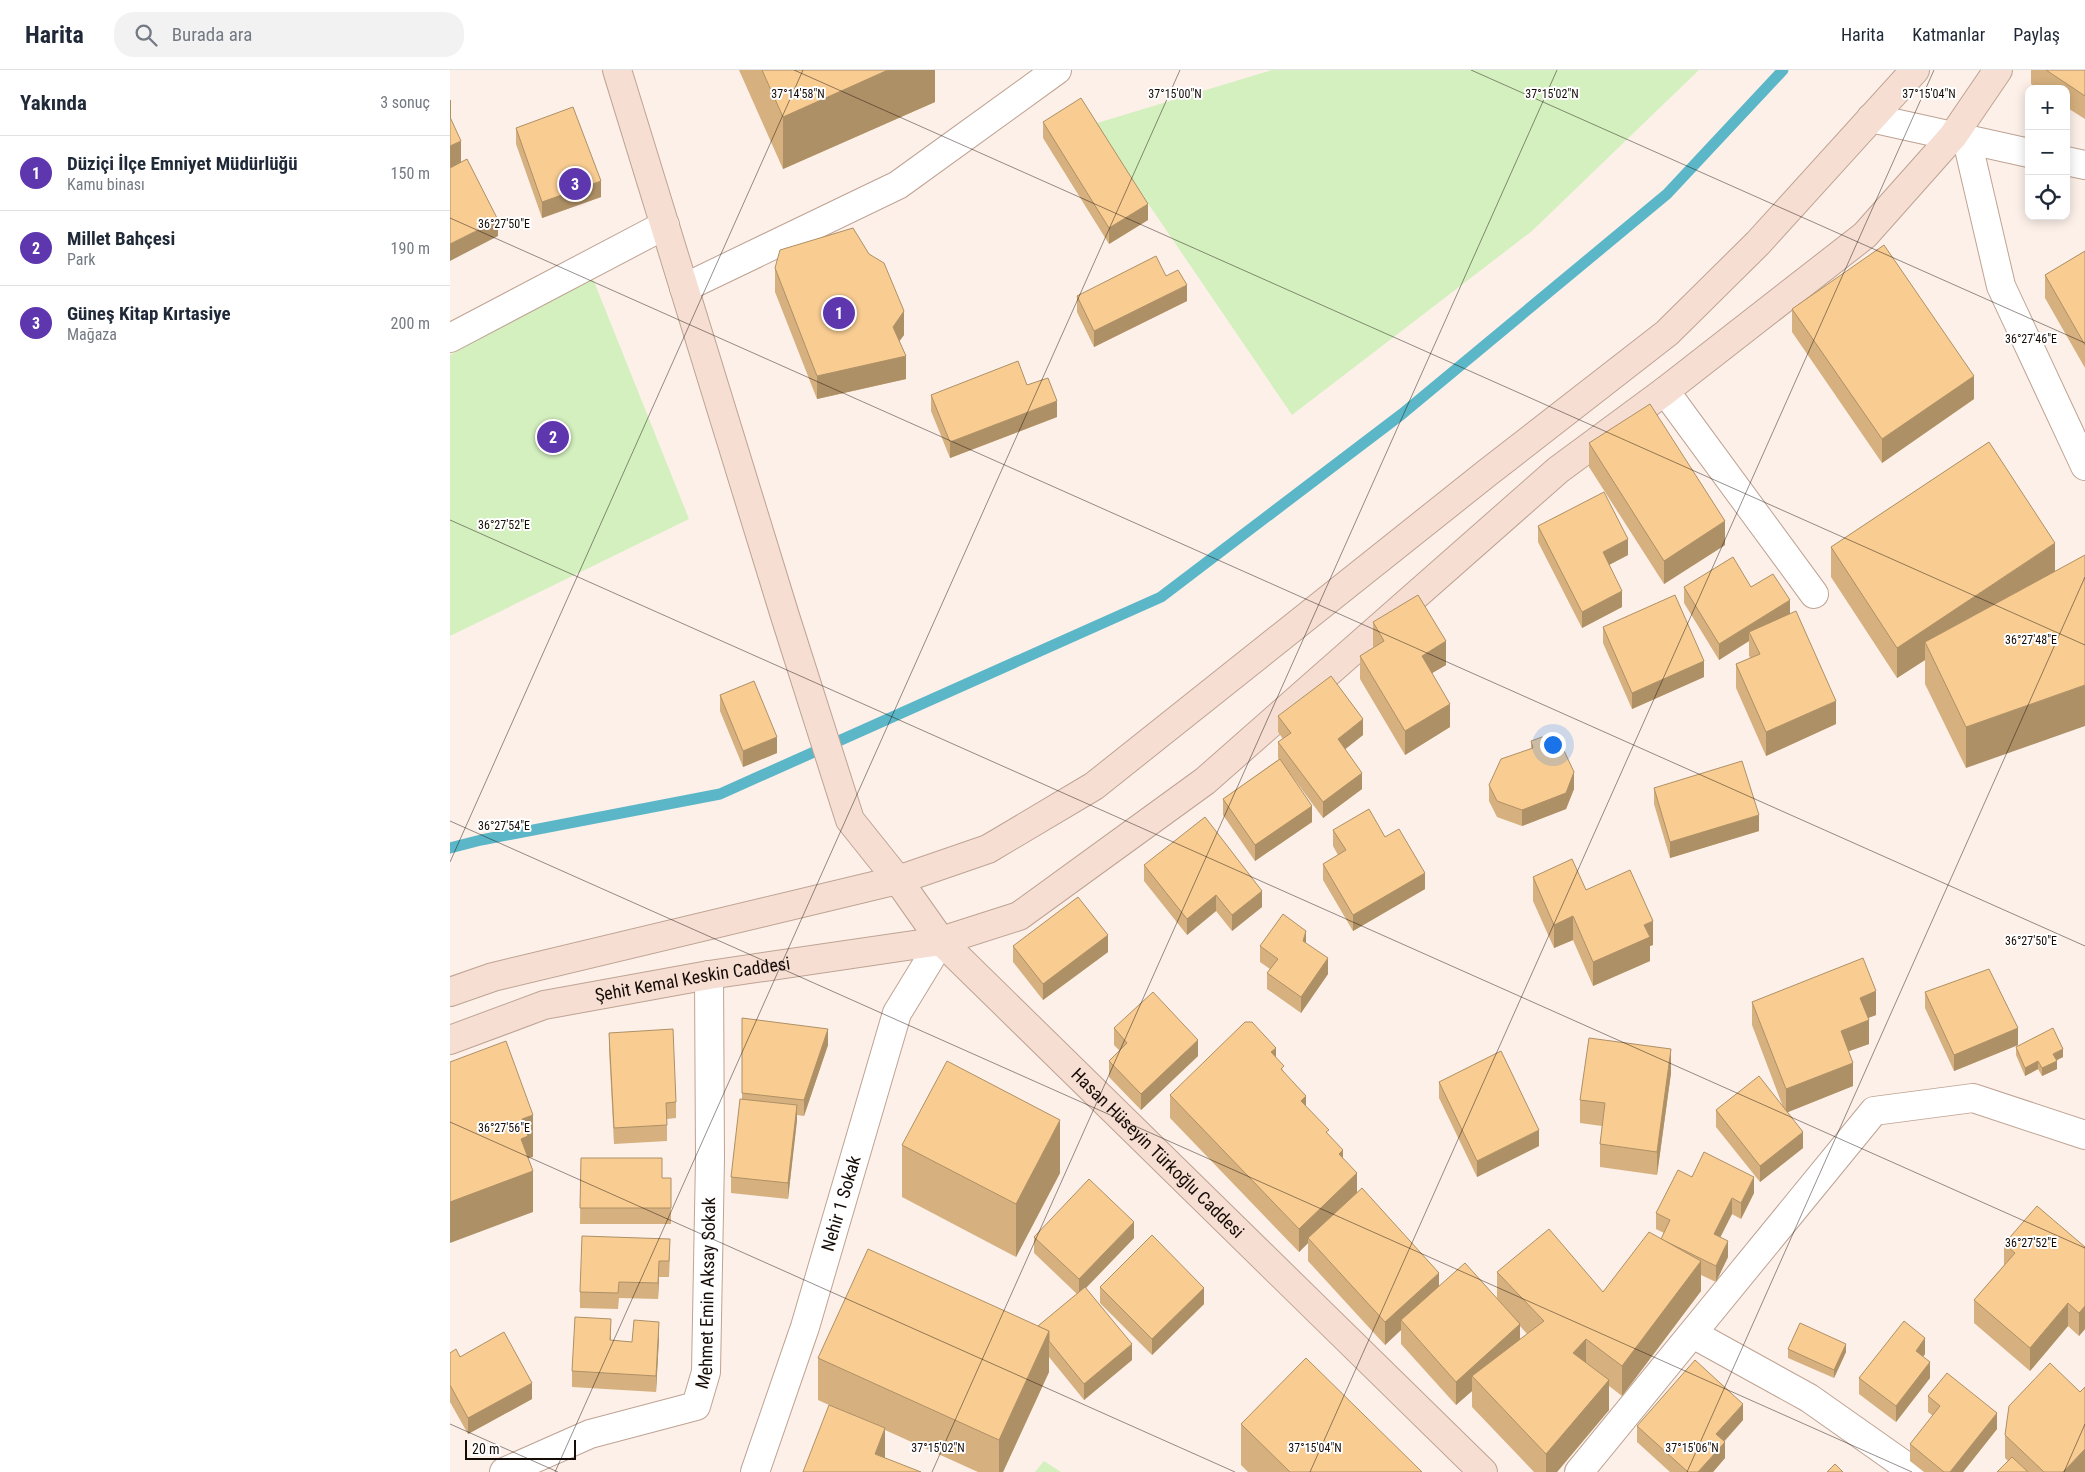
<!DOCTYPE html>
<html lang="tr">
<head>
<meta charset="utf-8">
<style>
  body { margin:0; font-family:"Roboto Condensed",sans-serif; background:#f2f2f3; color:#1f2937 }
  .controls { position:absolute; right:15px; top:15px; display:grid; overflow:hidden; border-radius:10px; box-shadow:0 2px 12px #0003 }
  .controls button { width:45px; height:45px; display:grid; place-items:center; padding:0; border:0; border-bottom:1px solid #e0e1e3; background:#fff; color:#1f2937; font:25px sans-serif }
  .scale { position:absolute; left:15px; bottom:12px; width:111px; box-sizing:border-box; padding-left:5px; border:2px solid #160c07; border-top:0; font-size:14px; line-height:18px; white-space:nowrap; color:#160c07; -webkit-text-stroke:4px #fff; paint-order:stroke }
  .you { position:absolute; left:1102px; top:674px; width:18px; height:18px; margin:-12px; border:4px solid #fff; border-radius:50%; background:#1a73e8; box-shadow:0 0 0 8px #1a73e833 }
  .badge { display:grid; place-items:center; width:32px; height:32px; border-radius:50%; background:#5e36ae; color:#fff; font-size:16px; font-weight:700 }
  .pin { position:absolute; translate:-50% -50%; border:2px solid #fff; box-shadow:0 1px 5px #0006 }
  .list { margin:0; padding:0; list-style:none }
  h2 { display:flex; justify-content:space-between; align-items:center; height:65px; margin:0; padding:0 20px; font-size:21px }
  h2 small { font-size:16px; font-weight:400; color:#747a83 }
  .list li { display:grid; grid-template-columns:32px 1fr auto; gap:15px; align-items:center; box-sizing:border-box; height:75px; padding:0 20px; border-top:1px solid #e0e1e3 }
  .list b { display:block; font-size:19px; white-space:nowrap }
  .list p { margin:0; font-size:16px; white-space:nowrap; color:#747a83 }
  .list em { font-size:16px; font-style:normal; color:#747a83 }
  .icon { flex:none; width:28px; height:28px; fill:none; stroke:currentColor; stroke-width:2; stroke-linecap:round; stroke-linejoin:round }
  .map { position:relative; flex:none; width:1635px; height:1402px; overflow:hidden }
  header { display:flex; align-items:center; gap:30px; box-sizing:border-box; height:70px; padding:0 25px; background:#fff; border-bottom:1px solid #e0e1e3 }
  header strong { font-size:24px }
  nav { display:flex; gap:28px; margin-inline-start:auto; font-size:18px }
  .search { width:350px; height:45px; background:#f2f2f3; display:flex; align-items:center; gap:12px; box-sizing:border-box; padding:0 18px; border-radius:20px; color:#747a83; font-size:19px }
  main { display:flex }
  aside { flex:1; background:#fff }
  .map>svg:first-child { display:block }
  .green { fill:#d4f0bf }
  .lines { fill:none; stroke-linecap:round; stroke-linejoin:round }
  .stream { stroke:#5bb7c8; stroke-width:11 }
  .street-casing { stroke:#bfa393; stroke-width:30 }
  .secondary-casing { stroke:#bfa393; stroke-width:30 }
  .street { stroke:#fff; stroke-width:28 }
  .secondary { stroke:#f6ded3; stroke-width:28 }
  .wall { fill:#d6b07e; fill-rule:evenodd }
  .shaded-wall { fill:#ae9066 }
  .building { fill:#f9cd92; stroke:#ae9066 }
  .ticks { fill:none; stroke:#160c07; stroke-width:1; stroke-opacity:0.45 }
  .labels { text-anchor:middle; stroke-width:4; stroke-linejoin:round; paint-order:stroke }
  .street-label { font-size:18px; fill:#160c07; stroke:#fff }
  .ticks-label { font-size:12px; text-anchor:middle; fill:#160c07; stroke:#fff; stroke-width:4; stroke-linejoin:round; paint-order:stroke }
</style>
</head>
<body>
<header>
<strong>Harita</strong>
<div class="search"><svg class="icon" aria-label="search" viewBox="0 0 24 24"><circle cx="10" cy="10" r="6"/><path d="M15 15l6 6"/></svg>Burada ara</div>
<nav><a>Harita</a><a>Katmanlar</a><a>Paylaş</a></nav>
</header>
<main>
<aside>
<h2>Yakında<small>3 sonuç</small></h2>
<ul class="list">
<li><span class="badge">1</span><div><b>Düziçi İlçe Emniyet Müdürlüğü</b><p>Kamu binası</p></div><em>150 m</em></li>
<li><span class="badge">2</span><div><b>Millet Bahçesi</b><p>Park</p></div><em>190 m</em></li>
<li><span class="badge">3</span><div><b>Güneş Kitap Kırtasiye</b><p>Mağaza</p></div><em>200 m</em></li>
</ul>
</aside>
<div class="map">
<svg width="1635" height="1402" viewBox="0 0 1635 1402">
  <rect width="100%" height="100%" fill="#fcf0e9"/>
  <g class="green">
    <path d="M822 0H1249L1082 161 842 345 644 54Z"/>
    <path d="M141 204 239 449 0 566V285Z"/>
    <path d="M594 1391 611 1402H585Z"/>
  </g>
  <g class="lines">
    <path class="stream" d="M0 778 31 770 270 724 711 527 952 344 1217 124 1333 0"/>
    <g class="street-casing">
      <g id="street">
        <path d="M1421 48 1579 83"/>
        <path d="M1517 70 1551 216 1635 396"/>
        <path d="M1616 91 1635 95"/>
        <path d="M234 218 448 115 607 0"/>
        <path d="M0 268 215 155"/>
        <path d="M1215 321 1364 524"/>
        <path d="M1243 1264 1359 1328 1464 1402"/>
        <path id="s1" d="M54 1402 140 1364 246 1336 256 1302 260 1088 259 905"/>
        <path id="s2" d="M305 1402 355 1257 447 943 491 871"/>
        <path d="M1129 1402 1424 1041 1523 1028 1635 1065"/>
      </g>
    </g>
    <g class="secondary-casing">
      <g id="secondary">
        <path id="s3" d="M167 0 335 546 400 750 448 810 491 871 1033 1402"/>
        <path d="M0 922 43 907 448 810 538 779 644 716 1037 403 1217 263 1308 173 1465 0"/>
        <path id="s4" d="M0 970 94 935 259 905 491 871 569 846 755 711 1108 400 1215 321 1415 165 1503 66 1548 0"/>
      </g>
    </g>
    <use href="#street" class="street"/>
    <use href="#secondary" class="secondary"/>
  </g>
  <g class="wall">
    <path d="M289 0H485V32L333 99Z"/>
    <path d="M1581 0H1635V49L1616 37V19H1588L1581 14Z"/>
    <path d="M593 52 698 150 659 174 593 68Z"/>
    <path d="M66 58 151 127 92 148 66 74Z"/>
    <path d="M1635 181V298L1595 228V205Z"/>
    <path d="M419 184 454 265 449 271 456 309 367 329 325 222V198Z"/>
    <path d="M716 206 737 231 644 277 627 242V226Z"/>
    <path d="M1342 239 1524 329 1432 393 1342 262Z"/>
    <path d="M481 325 607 347 500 388 481 341Z"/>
    <path d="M1539 372 1516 698 1475 614V590L1447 608 1381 507V477Z"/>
    <path d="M1139 373 1275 475 1214 514 1139 397Z"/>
    <path d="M1088 456 1178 485 1159 495 1172 537 1132 558 1088 472Z"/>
    <path d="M1234 517H1301L1340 543 1386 654 1316 686 1286 618V594L1300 588 1299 585V571L1269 590 1234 533Z"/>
    <path d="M923 552 996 595 982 603 1000 657 955 685 910 609V586L924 578 923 576Z"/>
    <path d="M1153 557 1254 607 1182 639 1153 573Z"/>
    <path d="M270 625 327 683 293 697 270 641Z"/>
    <path d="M828 646 913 665 895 679 912 719 873 748 833 694 862 752 805 791 773 745V729L829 689 828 688V672L833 669 828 662Z"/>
    <path d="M1081 671 1124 719 1116 739 1072 756 1047 747 1039 731V715L1081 678Z"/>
    <path d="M1204 718 1309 761 1220 788 1204 734Z"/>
    <path d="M883 760 935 767 975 819 903 861 873 810V794L888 785 883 776Z"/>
    <path d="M694 795 812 837 782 861 766 841 737 865 694 811Z"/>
    <path d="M1083 807 1136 820 1203 875 1200 876V891L1143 916 1123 870 1104 878 1083 831Z"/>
    <path d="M563 876 658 882 593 930 563 892Z"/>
    <path d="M810 876 878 904 851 943 817 919V903L820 899 810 892Z"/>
    <path d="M1475 922 1568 975 1504 1001 1475 938Z"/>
    <path d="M1302 932 1426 945 1418 948 1419 974 1399 981 1403 1016 1337 1042 1353 1078 1310 1112 1266 1057V1040L1333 1037 1302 955Z"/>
    <path d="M292 948 378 975 354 1046 347 1045 338 1129 281 1123V1107L292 1029Z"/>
    <path d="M664 958 748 986 691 1040 659 1007V991L670 981 664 975Z"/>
    <path d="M159 963 226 1032V1048L217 1049V1071L164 1074 159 979Z"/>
    <path d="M1566 977 1613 987 1607 990V999L1592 1006 1588 999 1575 1006 1566 985Z"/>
    <path d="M826 988 834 1002 856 1037 879 1065 893 1088 907 1123 989 1217 1047 1228V1202L1153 1222 1211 1169 1214 1163 1206 1159V1143L1242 1107 1304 1123 1291 1149 1282 1144 1270 1167 1278 1187 1266 1212 1251 1205V1221L1172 1326 1159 1316V1340L1107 1402H1084L1022 1337V1321L1006 1335 951 1274V1260L935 1275 858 1191V1173L849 1182 720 1048V1025ZM1070 1256 1077 1264 1070 1269Z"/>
    <path d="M1221 1003 1207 1105 1150 1097V1074L1152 1056 1130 1053V1030Z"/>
    <path d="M989 1012 1089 1076 1027 1107 989 1028Z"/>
    <path d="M452 1075 610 1103 566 1187 452 1127Z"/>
    <path d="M131 1088 212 1108H221V1154H130Z"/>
    <path d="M584 1167 684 1168 636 1218 682 1290 634 1330 599 1287V1302L553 1402H528L435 1360 353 1402 388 1339 368 1330V1288L588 1256 627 1224 584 1183Z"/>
    <path d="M1554 1174 1635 1177V1259L1629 1266 1618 1256 1580 1301 1524 1253V1230L1554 1195Z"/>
    <path d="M220 1185 219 1207H209L208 1229 169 1228 168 1239 130 1238V1222Z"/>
    <path d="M650 1217 754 1234 702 1285 650 1233Z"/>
    <path d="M161 1265V1270L182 1272 209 1268 206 1322 122 1317V1301Z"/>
    <path d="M1338 1279 1396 1282 1384 1308 1338 1288Z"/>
    <path d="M0 1283 10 1287 82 1329 18 1364 0 1332Z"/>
    <path d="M1475 1284 1473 1287 1480 1308 1446 1352 1409 1324V1308Z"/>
    <path d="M1478 1326 1547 1359 1513 1402H1474L1460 1391V1374L1483 1346 1478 1342Z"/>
    <path d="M1293 1350 1274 1372 1275 1388 1263 1402H1220L1187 1372V1356Z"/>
    <path d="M791 1354 972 1402H798L791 1395Z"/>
    <path d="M1555 1365 1635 1402H1547L1558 1391 1555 1388Z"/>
  </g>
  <g class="shaded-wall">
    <path d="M438 0H485V32L333 99V47Z"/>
    <rect x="0" y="30" width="1" height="30"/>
    <path d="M11 71V101L0 106V76Z"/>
    <path d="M151 111V127L92 148V132Z"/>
    <path d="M698 134V150L659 174V158Z"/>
    <path d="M48 150V166L0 191V174Z"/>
    <path d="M737 215V231L644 277V261Z"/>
    <path d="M454 241V265L443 280V257Z"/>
    <path d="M456 286V309L367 329V306Z"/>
    <path d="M1524 306V329L1432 393V369Z"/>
    <path d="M607 331V347L500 388V372Z"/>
    <path d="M1275 451V475L1214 514V491Z"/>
    <path d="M1178 469V485L1153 498V482Z"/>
    <path d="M1605 473V504L1475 572V590L1447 608V578Z"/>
    <path d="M1172 521V537L1132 558V542Z"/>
    <path d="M1340 530V546L1299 562V571L1269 590V574Z"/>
    <path d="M996 571V595L972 609V586Z"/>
    <path d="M1254 591V607L1182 639V623Z"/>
    <path d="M1635 615V656L1516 698V657Z"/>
    <path d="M1386 631V654L1316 686V662Z"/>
    <path d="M1000 634V657L955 685V661Z"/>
    <path d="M913 649V665L888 685V669Z"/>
    <path d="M327 667V683L293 697V681Z"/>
    <path d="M1124 702V719L1116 739 1072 756V740Z"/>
    <path d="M912 703V719L873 748V732Z"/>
    <path d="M862 736V752L805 791V775Z"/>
    <path d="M1309 745V761L1220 788V772Z"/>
    <path d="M975 803V819L903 861V845Z"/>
    <path d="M812 821V837L782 861V845Z"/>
    <path d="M766 825V841L737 865V849Z"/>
    <path d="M1123 846V870L1104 878V855Z"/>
    <path d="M1203 851V875L1200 876V891L1143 916V892L1194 855Z"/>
    <path d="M856 861V877L853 871Z"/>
    <path d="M658 865V882L593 930V914Z"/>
    <path d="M878 888V904L851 943V927Z"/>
    <path d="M1426 921V945L1410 951V928Z"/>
    <path d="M1419 950V974L1391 984V961Z"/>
    <path d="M1568 958V975L1504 1001V985Z"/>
    <path d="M378 959V975L354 1046V1030Z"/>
    <path d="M748 970V986L691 1040V1024Z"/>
    <path d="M826 978V1001L821 982Z"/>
    <path d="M1221 979V1003L1207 1105V1082Z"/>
    <path d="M1613 979V987L1603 992V984Z"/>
    <path d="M1588 991V999L1575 1006V998Z"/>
    <path d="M1607 991V999L1592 1006V998Z"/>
    <path d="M1403 993V1016L1336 1043V1019Z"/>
    <path d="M856 1026V1049L851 1031Z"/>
    <path d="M347 1035V1051L338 1129V1113Z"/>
    <path d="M83 1045V1087L78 1088 83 1101V1142L0 1173V1132L71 1069 72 1049Z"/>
    <path d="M610 1050V1103L566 1187V1134Z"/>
    <path d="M1089 1060V1076L1027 1107V1091Z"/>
    <path d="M1353 1062V1078L1310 1112V1096Z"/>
    <path d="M893 1080V1103L889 1084Z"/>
    <path d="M907 1103V1126L858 1168V1173L849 1182V1159Z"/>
    <path d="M1304 1107V1123L1291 1149V1133Z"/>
    <path d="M1282 1128V1144L1264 1180V1164Z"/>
    <path d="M684 1152V1168L629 1225V1209Z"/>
    <path d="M1278 1171V1187L1266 1212V1196Z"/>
    <path d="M209 1191V1207L208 1229V1213Z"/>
    <path d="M1251 1191V1221L1172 1326V1296Z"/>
    <path d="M989 1203V1226L951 1250V1260L935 1275V1252Z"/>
    <path d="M754 1218V1234L702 1285V1269Z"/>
    <path d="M1618 1233V1256L1580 1301V1278Z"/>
    <path d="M1635 1236V1259L1629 1266V1243Z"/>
    <path d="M209 1252V1268L206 1322V1306Z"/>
    <path d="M1070 1254V1277L1022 1306V1321L1006 1335V1312Z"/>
    <path d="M599 1261V1302L553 1402H549V1370Z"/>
    <path d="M1475 1268V1284L1466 1297V1281Z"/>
    <path d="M1136 1269V1300L1123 1283Z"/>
    <path d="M682 1274V1290L634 1330V1314Z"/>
    <path d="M1396 1274V1282L1384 1308V1300Z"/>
    <path d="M1480 1292V1308L1446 1352V1336Z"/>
    <path d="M1159 1310V1340L1107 1402H1096V1384Z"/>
    <path d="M82 1313V1329L18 1364V1348Z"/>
    <path d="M1293 1334V1350L1266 1380V1364Z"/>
    <path d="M1547 1343V1359L1513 1402H1500Z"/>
    <path d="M435 1358V1402L425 1384Z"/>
    <path d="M1275 1372V1388L1263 1402H1248Z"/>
    <path d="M1635 1379V1402H1613Z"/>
  </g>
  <g class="building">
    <path d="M312 0H438L333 47Z"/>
    <path d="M1596 0H1635V26Z"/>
    <path d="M631 28 698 134 659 158 593 52Z"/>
    <path d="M123 37 151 111 92 132 66 58Z"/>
    <path d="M0 47 11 71 0 76Z"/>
    <path d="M17 89 48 150 0 174V98Z"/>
    <path d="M403 158 419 184 434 193 454 241 443 257 456 286 367 306 325 198 330 180Z"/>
    <path d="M1434 175 1524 306 1432 369 1342 239Z"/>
    <path d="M1635 181V275L1595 205Z"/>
    <path d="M706 186 716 206 728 200 737 215 644 261 627 226Z"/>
    <path d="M568 291 577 315 598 308 607 331 500 372 481 325Z"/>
    <path d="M1200 334 1275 451 1214 491 1139 373Z"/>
    <path d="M1539 372 1605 473 1447 578 1381 477Z"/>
    <path d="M1154 422 1178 469 1153 482 1172 521 1132 542 1088 456Z"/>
    <path d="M1635 485V615L1516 657 1475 572Z"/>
    <path d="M1283 487 1301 517 1323 504 1340 530 1269 574 1234 517Z"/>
    <path d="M968 525 996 571 972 586 1000 634 955 661 910 586 934 571 923 552Z"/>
    <path d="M1225 525 1254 591 1182 623 1153 557Z"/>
    <path d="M1346 541 1386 631 1316 662 1286 594 1310 584 1299 562Z"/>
    <path d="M881 606 913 649 888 669 912 703 873 732 828 672 841 663 828 646Z"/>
    <path d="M304 611 327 667 293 681 270 625Z"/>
    <path d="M1092 667 1110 672 1124 702 1116 723 1072 740 1047 731 1039 715 1051 689 1083 678 1081 671Z"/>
    <path d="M830 689 862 736 805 775 773 729Z"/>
    <path d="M1292 691 1309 745 1220 772 1204 718Z"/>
    <path d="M919 739 935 767 949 759 975 803 903 845 873 794 896 780 883 760Z"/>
    <path d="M755 747 812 821 782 845 766 825 737 849 694 795Z"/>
    <path d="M1122 789 1136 820 1180 800 1203 851 1194 855 1200 867 1143 892 1123 846 1104 855 1083 807Z"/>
    <path d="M628 827 658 865 593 914 563 876Z"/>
    <path d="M833 844 856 861 853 871 878 888 851 927 817 903 828 889 810 876Z"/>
    <path d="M1413 888 1426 921 1410 928 1419 950 1391 961 1403 993 1336 1019 1302 932Z"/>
    <path d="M1539 899 1568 958 1504 985 1475 922Z"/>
    <path d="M703 922 748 970 691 1024 659 991 677 973 664 958Z"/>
    <path d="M292 948 378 959 354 1030 292 1023Z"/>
    <path d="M795 952H802L826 978 821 982 834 996 831 999 856 1026 851 1031 879 1060 876 1062 893 1080 889 1084 907 1103 849 1159 720 1025Z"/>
    <path d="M1603 958 1613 979 1603 984 1607 991 1592 998 1588 991 1575 998 1566 977Z"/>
    <path d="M223 959 226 1032 216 1033 217 1055 164 1058 159 963Z"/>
    <path d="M1139 968 1221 979 1207 1082 1150 1074 1155 1033 1130 1030Z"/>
    <path d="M56 971 83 1045 72 1049 78 1066 71 1069 83 1101 0 1132V992Z"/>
    <path d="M1051 981 1089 1060 1027 1091 989 1012Z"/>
    <path d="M497 991 610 1050 566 1134 452 1075Z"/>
    <path d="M1309 1006 1353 1062 1310 1096 1266 1040Z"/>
    <path d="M290 1029 347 1035 338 1113 281 1107Z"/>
    <path d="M1254 1082 1304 1107 1291 1133 1282 1128 1264 1164 1278 1171 1266 1196 1211 1169 1220 1150 1206 1143 1228 1100 1242 1107Z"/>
    <path d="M131 1088H212V1108H221V1138H130Z"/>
    <path d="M639 1109 684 1152 629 1209 584 1167Z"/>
    <path d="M912 1118 989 1203 935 1252 858 1168Z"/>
    <path d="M1587 1136 1635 1177V1236L1629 1243 1618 1233 1580 1278 1524 1230 1565 1183 1554 1174Z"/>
    <path d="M1099 1159 1153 1222 1199 1162 1251 1191 1172 1296 1136 1269 1123 1283 1159 1310 1096 1384 1022 1306 1094 1251 1047 1202Z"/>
    <path d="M702 1165 754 1218 702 1269 650 1217Z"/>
    <path d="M132 1166 220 1169 219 1191H209L208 1213 169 1212 168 1223 130 1222Z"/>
    <path d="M418 1179 599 1261 549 1370 368 1288Z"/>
    <path d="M1015 1193 1070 1254 1006 1312 951 1250Z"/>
    <path d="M635 1217 682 1274 634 1314 599 1271V1261L588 1256Z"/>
    <path d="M125 1247 161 1249 160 1270 182 1272 184 1250 209 1252 206 1306 122 1301Z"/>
    <path d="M1454 1251 1475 1268 1466 1281 1480 1292 1446 1336 1409 1308Z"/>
    <path d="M1350 1253 1396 1274 1384 1300 1338 1279Z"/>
    <path d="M54 1262 82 1313 18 1348 0 1315V1283L6 1279 10 1287Z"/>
    <path d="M856 1288 972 1402H840L791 1354Z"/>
    <path d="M1245 1290 1293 1334 1266 1364 1275 1372 1248 1402H1238L1187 1356Z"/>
    <path d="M1600 1293 1630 1322 1635 1317V1379L1613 1402H1594L1555 1365 1559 1336Z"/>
    <path d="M1497 1303 1547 1343 1500 1402H1494L1460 1374 1490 1336 1478 1326Z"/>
    <path d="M379 1335 435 1358 425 1384 471 1402H353Z"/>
    <path d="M1562 1387 1578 1402H1547Z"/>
    <path d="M1385 1394 1393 1402H1377Z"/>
  </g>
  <path class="ticks" d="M344 0 1635 575M1021 0 1635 273M0 148 1635 876M0 450 1635 1178M0 751 1462 1402M0 792 353 0M0 1052 785 1402M0 1354 108 1402M105 1402 730 0M482 1402 1107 0M860 1402 1484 0M1237 1402 1635 507M1614 1402 1635 1354"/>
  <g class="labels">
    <g class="street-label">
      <text dy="6" stroke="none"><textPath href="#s4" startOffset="251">Şehit Kemal Keskin Caddesi</textPath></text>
      <text dy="6" stroke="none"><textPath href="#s3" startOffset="1240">Hasan Hüseyin Türkoğlu Caddesi</textPath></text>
      <text dy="6" stroke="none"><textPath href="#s2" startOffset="282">Nehir 1 Sokak</textPath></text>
      <text dy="6" stroke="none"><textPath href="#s1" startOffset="318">Mehmet Emin Aksay Sokak</textPath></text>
    </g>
  </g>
  <g class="ticks-label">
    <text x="725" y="28">37°15'00"N</text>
    <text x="1102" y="28">37°15'02"N</text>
    <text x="1479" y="28">37°15'04"N</text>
    <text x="348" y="28">37°14'58"N</text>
    <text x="54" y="158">36°27'50"E</text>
    <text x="1581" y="273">36°27'46"E</text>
    <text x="54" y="459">36°27'52"E</text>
    <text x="1581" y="574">36°27'48"E</text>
    <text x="54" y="760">36°27'54"E</text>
    <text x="1581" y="875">36°27'50"E</text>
    <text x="54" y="1062">36°27'56"E</text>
    <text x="1581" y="1177">36°27'52"E</text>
    <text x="488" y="1382">37°15'02"N</text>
    <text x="865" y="1382">37°15'04"N</text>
    <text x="1242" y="1382">37°15'06"N</text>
  </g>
</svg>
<div class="controls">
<button>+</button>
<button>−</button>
<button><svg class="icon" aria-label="locate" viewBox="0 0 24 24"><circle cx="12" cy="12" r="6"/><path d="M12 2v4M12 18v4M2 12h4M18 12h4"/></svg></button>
</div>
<div class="scale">20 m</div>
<div class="you"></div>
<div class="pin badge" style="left:389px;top:243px">1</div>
<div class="pin badge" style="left:103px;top:367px">2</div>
<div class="pin badge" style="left:125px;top:114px">3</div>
</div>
</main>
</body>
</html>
